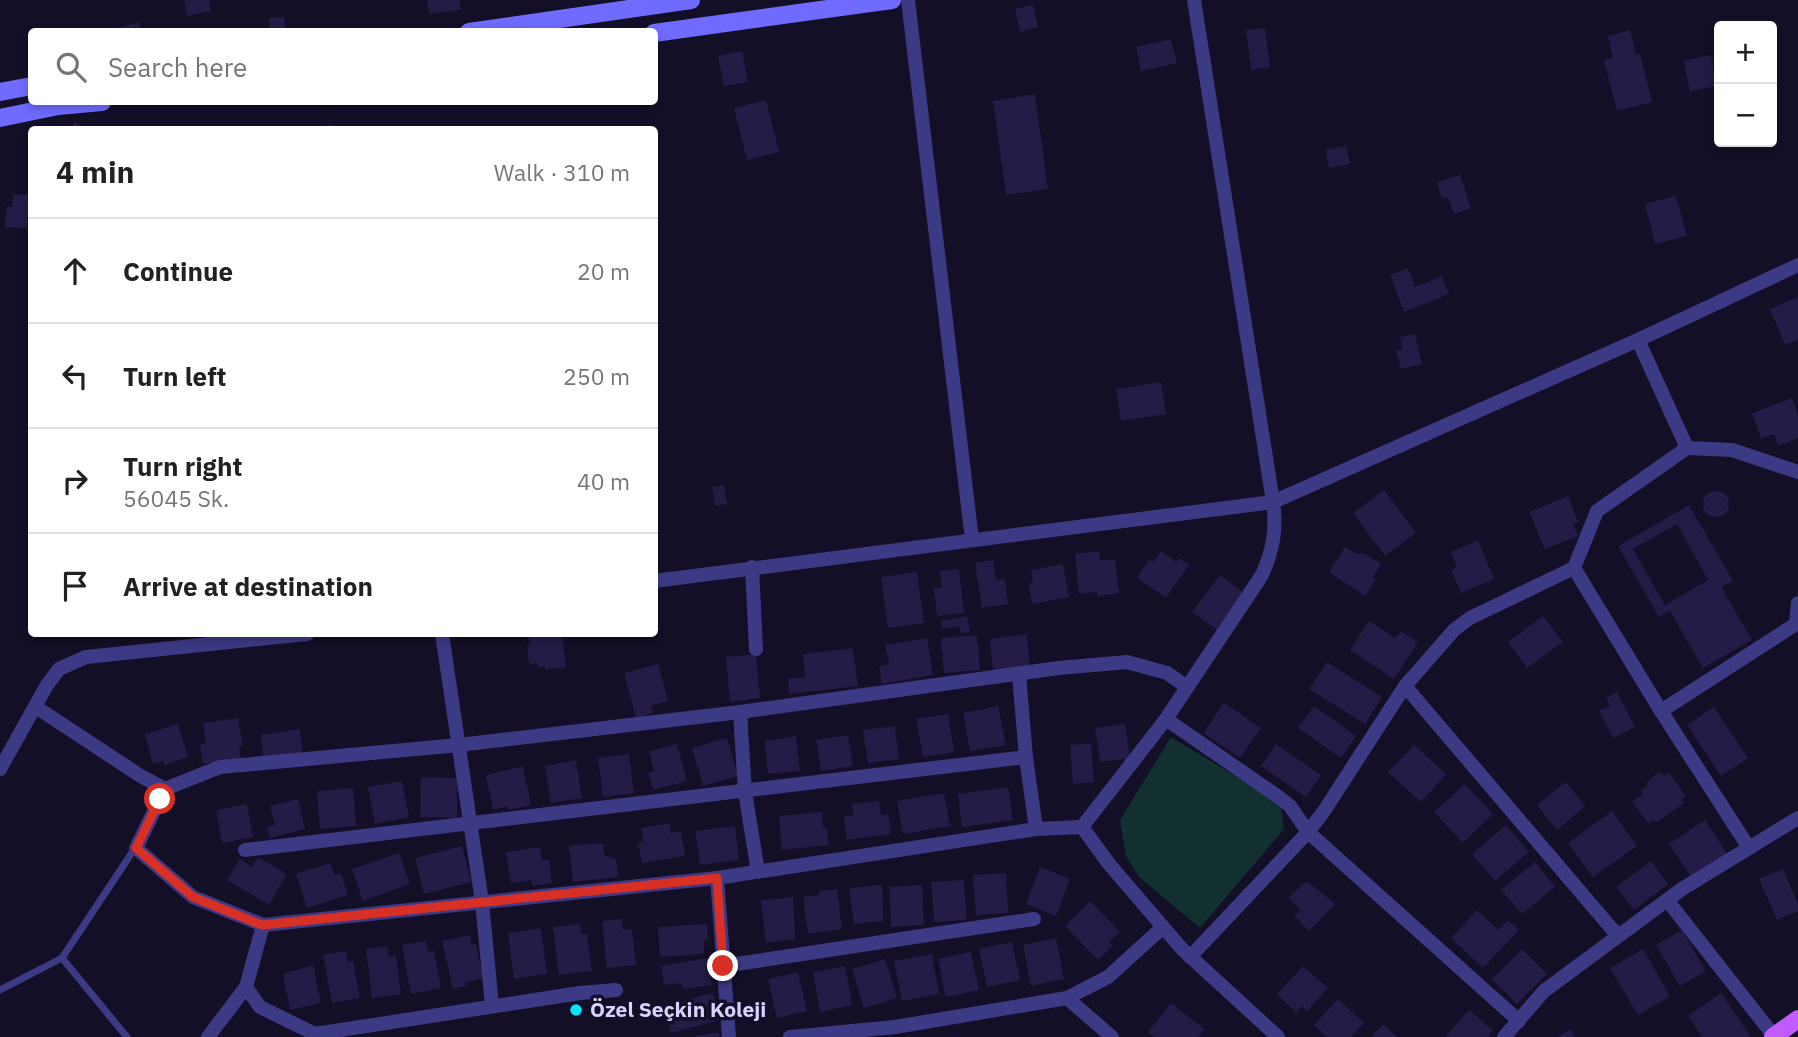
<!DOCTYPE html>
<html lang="en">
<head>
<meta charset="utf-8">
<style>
  body { margin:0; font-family:"IBM Plex Sans",sans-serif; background:#f6f6f6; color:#202124 }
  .controls { position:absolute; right:21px; top:21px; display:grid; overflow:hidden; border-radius:7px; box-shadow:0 4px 10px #0003 }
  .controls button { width:63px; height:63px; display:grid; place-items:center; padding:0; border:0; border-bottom:2px solid #e0e0e0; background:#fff; color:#202124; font:35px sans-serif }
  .stop { position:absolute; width:21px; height:21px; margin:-16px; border:5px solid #d93025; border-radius:50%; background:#fff }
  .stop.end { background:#d93025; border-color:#fff; box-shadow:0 2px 7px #0008 }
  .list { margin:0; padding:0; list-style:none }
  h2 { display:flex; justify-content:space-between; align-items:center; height:91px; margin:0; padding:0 28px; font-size:30px }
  h2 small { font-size:23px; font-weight:400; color:#757577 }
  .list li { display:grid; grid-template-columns:46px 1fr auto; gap:21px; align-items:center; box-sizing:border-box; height:105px; padding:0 28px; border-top:2px solid #e0e0e0 }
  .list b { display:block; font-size:26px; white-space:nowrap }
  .list p { margin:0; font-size:23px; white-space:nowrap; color:#757577 }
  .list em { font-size:23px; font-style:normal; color:#757577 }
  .icon { flex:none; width:38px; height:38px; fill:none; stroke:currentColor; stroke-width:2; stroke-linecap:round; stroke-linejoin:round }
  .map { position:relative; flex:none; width:1798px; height:1037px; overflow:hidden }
  .search { position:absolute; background:#fff; box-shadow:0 4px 10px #0003; left:28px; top:28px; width:630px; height:77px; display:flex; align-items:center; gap:18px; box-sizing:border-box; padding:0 24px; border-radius:7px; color:#757577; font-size:26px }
  .panel { position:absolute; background:#fff; box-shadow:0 4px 10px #0003; left:28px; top:126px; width:630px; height:511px; border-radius:7px }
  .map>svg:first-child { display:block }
  .green { fill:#12302f }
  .building { fill:#241b47; fill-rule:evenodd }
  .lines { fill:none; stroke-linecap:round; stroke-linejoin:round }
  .service { stroke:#3d3a85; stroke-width:7 }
  .minor { stroke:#3d3a85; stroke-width:14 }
  .secondary { stroke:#6f6bff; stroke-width:18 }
  .primary { stroke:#c25bff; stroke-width:18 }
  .route { stroke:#d93025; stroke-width:9 }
  .poi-dot { fill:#00e5ff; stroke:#130f26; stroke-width:2.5 }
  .labels { text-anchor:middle; stroke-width:7; stroke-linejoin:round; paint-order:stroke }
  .poi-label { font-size:21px; font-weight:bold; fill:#d9d4ff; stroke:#130f26; text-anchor:start }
</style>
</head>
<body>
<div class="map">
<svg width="1798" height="1037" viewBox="0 0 1798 1037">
  <rect width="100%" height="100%" fill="#130f26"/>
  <path class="green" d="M1171 737 1280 803 1284 829 1200 928 1139 877 1126 856 1120 820Z"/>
  <g class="building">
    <path d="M184 0H209L211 11 187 16Z"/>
    <path d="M427 0H459L461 10 429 14Z"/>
    <path d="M1033 5 1038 27 1020 32 1015 9Z"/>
    <path d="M284 17 286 32H270L269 18Z"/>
    <path d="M139 22 141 32H107V31Z"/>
    <path d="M1265 28 1270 67 1251 70 1246 30Z"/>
    <path d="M1630 30 1636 55 1640 54 1652 102 1617 111 1604 60 1613 58 1608 36Z"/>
    <path d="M1171 39 1177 63 1141 71 1136 47Z"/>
    <path d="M742 51 748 82 724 86 718 56Z"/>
    <path d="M1711 55 1717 86 1690 91 1684 61Z"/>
    <path d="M1035 94 1048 189 1006 195 993 101Z"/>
    <path d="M766 100 779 152 747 160 734 108Z"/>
    <path d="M75 122 84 130H69Z"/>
    <path d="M331 124 333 130H315V129Z"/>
    <path d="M1346 146 1350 164 1329 168 1326 150Z"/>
    <path d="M1460 175 1471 208 1454 214 1448 197 1442 199 1437 182Z"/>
    <path d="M13 194 30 195 27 228 5 227 7 206 12 207Z"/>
    <path d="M1676 196 1687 236 1655 244 1645 204Z"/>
    <path d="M1408 268 1415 287 1442 276 1449 294 1404 312 1390 275Z"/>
    <path d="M1798 297V340L1785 345 1770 309Z"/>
    <path d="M1415 334 1422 364 1401 369 1396 350 1402 349 1400 337Z"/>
    <path d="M1161 382 1166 414 1121 421 1116 389Z"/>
    <path d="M1792 398 1798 416V438L1778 446 1774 434 1761 439 1752 413Z"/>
    <path d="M724 485 727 504 715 506 712 487Z"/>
    <path d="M1384 490 1416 533 1385 556 1353 513Z"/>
    <circle cx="1716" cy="504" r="13"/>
    <path d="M1568 496 1578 522 1573 524 1578 536 1545 549 1529 512Z"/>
    <path d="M1689 505 1733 581 1721 587 1752 640 1703 668 1670 611 1659 617 1618 546ZM1677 524 1708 580 1665 605 1633 549Z"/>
    <path d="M1478 540 1494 579 1461 593 1451 570 1457 567 1451 552Z"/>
    <path d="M1345 547 1359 555 1362 552 1381 564 1373 577 1376 579 1365 596 1329 572Z"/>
    <path d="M1099 551 1100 561 1115 559 1119 593 1098 596 1097 592 1079 594 1075 554Z"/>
    <path d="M1161 551 1176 562 1179 558 1189 565 1166 598 1137 578 1149 560 1153 562Z"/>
    <path d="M993 560 996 580 1005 579 1008 604 982 608 975 563Z"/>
    <path d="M1063 564 1069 597 1032 604 1029 583H1033L1031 570Z"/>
    <path d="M959 569 964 613 937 616 934 588 942 587 940 571Z"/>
    <path d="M917 572 924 623 888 628 881 577Z"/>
    <path d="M1220 575 1245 594 1217 630 1192 612Z"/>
    <path d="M967 616 970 632 961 634 959 626 942 629 941 621Z"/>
    <path d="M1543 616 1563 642 1527 668 1508 642Z"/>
    <path d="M1369 621 1395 638 1401 631 1418 642 1394 679 1350 650Z"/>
    <path d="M528 634H562L566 667 545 670V666L538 667V663L529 664 527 645H530Z"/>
    <path d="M1027 634 1030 669 993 673 990 639Z"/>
    <path d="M977 635 980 670 944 673 941 638Z"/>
    <path d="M927 638 933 675 882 684 879 666 889 664 885 645Z"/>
    <path d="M853 648 858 686 789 694 788 679 805 677 803 654Z"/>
    <path d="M756 654 760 698 730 702 726 657Z"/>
    <path d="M1327 662 1382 697 1365 724 1309 689Z"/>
    <path d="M658 664 668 701 651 706 653 713 636 718 624 673Z"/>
    <path d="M1617 692 1635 727 1613 738 1599 711 1610 706 1606 698Z"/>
    <path d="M1224 703 1261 728 1240 758 1203 733Z"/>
    <path d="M998 706 1006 745 970 751 963 713Z"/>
    <path d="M1314 706 1356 736 1341 758 1298 728Z"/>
    <path d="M1714 707 1748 758 1721 776 1687 725Z"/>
    <path d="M948 714 954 752 923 757 916 719Z"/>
    <path d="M238 718 243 746H239L241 758 203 764 200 744 206 743 203 723Z"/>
    <path d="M178 724 188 757 164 765 163 761 153 764 145 734Z"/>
    <path d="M1125 724 1130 758 1100 762 1095 728Z"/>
    <path d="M895 726 899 759 868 763 863 730Z"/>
    <path d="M300 729 303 757 264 761 261 735Z"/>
    <path d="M848 735 853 766 821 771 816 740Z"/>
    <path d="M796 736 800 771 768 774 765 741Z"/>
    <path d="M727 738 738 776 703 786 692 748Z"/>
    <path d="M1091 743 1094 782 1073 784 1070 745Z"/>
    <path d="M677 744 687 781 653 790 648 772 654 771 649 751Z"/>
    <path d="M1276 744 1321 775 1306 797 1261 766Z"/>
    <path d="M1414 745 1446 774 1421 802 1388 772Z"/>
    <path d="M629 754 634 793 603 797 598 758Z"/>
    <path d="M576 760 582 798 551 803 545 766Z"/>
    <path d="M523 766 531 805 508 810 507 806 493 810 486 775Z"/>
    <path d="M1659 772 1665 776 1669 773 1686 796 1681 799 1684 803 1656 823 1654 820 1649 824 1632 802 1643 794 1641 791 1647 787V782Z"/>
    <path d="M421 777 457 778V818L420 817Z"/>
    <path d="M402 781 409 817 375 824 368 787Z"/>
    <path d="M1566 782 1585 806 1557 830 1537 805Z"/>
    <path d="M1465 784 1493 814 1463 843 1434 812Z"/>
    <path d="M1008 787 1013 820 962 827 958 794Z"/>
    <path d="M353 788 356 826 320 829 317 791Z"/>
    <path d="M944 793 950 826 903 834 897 801Z"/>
    <path d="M298 799 305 829 270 838 267 827 275 825 270 806Z"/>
    <path d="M879 801 881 815 888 814 891 834 847 840 844 816 854 815 852 804Z"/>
    <path d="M247 804 253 837 222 843 216 810Z"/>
    <path d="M1612 811 1637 846 1593 877 1568 843Z"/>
    <path d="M822 812 823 828H827L829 845 782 850 779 816Z"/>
    <path d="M1705 820 1728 855 1692 878 1669 844Z"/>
    <path d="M670 823 671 833 681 831 685 856 642 863 638 843 643 842 641 828Z"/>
    <path d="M1506 825 1529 852 1495 881 1472 854Z"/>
    <path d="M735 826 739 860 700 865 695 831Z"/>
    <path d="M603 843 604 855 616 859 618 877 573 882 569 846Z"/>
    <path d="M462 846 471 882 424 894 415 858Z"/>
    <path d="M540 847 542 860 549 859 552 883 532 886 531 880 511 883 506 852Z"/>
    <path d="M399 853 410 884 363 901 352 869Z"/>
    <path d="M258 857 287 874 269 905 227 880 240 859 252 867Z"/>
    <path d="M1651 861 1668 884 1634 910 1616 887Z"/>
    <path d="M1535 862 1555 887 1522 914 1501 890Z"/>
    <path d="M330 863 334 875 341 873 348 895 307 908 296 874Z"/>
    <path d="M1040 867 1070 879 1056 916 1026 904Z"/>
    <path d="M1783 869 1798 904V911L1777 920 1759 879Z"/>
    <path d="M1006 873 1008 913 976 915 973 875Z"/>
    <path d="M964 880 967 920 934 922 931 882Z"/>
    <path d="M1307 881 1335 904 1309 931 1294 915 1301 910 1288 898Z"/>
    <path d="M882 885 883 921 854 924 849 888Z"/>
    <path d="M922 885 924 925 891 927 889 887Z"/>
    <path d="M837 889 842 929 808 934 803 897 819 895V891Z"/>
    <path d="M793 897 795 939 766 943 761 900Z"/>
    <path d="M1090 901 1120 932 1109 942 1113 946 1098 960 1065 926Z"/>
    <path d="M1477 910 1498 930 1508 920 1519 930 1483 968 1451 938Z"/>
    <path d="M622 919 623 930 632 929 636 965 607 968 602 921Z"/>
    <path d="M580 924 581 934H587L592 971 559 975 553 927Z"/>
    <path d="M707 924 708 940H704V954L660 957 658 927Z"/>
    <path d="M541 928 547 974 514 979 508 933Z"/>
    <path d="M1682 930 1706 971 1680 986 1656 945Z"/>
    <path d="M470 935 472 945 476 944 483 978 465 982 466 986 453 989 442 941Z"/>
    <path d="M1056 938 1064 979 1031 986 1023 945Z"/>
    <path d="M426 941 428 952 434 951 441 988 411 994 402 945Z"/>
    <path d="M1012 942 1020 980 987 987 979 949Z"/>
    <path d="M387 946 389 957 396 956 401 994 372 998 366 949Z"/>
    <path d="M1522 949 1547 974 1517 1004 1492 979Z"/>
    <path d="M1643 949 1670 996 1638 1015 1610 968Z"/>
    <path d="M346 951 348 962 353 961 360 998 332 1003 323 955Z"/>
    <path d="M971 952 979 990 946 997 938 959Z"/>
    <path d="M932 954 939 994 902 1001 894 961Z"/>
    <path d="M707 958 712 985 683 989 682 983 664 985 661 966Z"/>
    <path d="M885 959 897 998 864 1008 852 969Z"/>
    <path d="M313 965 321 1003 290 1010 283 974Z"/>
    <path d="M845 966 852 1005 820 1012 813 972Z"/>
    <path d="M1303 966 1328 988 1307 1011 1302 1006 1296 1012 1277 994Z"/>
    <path d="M798 972 807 1011 777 1018 768 979Z"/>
    <path d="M713 993 720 1020 671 1033 664 1006Z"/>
    <path d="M1721 993 1751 1037H1702L1688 1016Z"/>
    <path d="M1338 999 1364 1023 1351 1037H1327L1314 1025Z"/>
    <path d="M1171 1003 1204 1029 1198 1037H1154L1148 1032Z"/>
    <path d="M1469 1010 1493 1031 1488 1037H1445Z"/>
    <path d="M1383 1024 1397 1037H1371Z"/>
    <path d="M1570 1029 1575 1037H1558Z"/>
    <path d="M719 1032 720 1037H696V1036Z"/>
  </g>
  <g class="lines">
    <g class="service">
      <path d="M62 958 127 1037"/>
      <path d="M0 990 62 958 135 848"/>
    </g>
    <g class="minor">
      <path d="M908 0 972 540"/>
      <path d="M1638 340 1687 448"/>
      <path d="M752 567 756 649"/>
      <path d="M1574 568 1661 711 1749 848"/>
      <path d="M654 581 1273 502 1194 0"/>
      <path d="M442 634 482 902 492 1006"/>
      <path d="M1019 674 1026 757 1036 829"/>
      <path d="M1405 686 1618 936"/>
      <path d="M36 707 139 775 165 789"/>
      <path d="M1661 711 1796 624 1798 603"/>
      <path d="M740 712 745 792 758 872"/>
      <path d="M1166 719 1280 798 1290 806 1308 832 1190 957"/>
      <path d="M0 769 47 685 59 669 86 657 307 634"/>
      <path d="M1082 827 1036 829 717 878 263 925 193 897 136 848 165 789 220 767 459 745 740 712 1059 668 1127 662 1167 673 1187 687"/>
      <path d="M245 850 1026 757"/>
      <path d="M717 878 729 1037"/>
      <path d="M1667 900 1774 1036"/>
      <path d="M263 925 246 987 260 1007 315 1034 580 993 616 990"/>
      <path d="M723 966 1034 919"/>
      <path d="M1067 998 1112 1037"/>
      <path d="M1519 1021 1308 832 1324 811 1405 686 1454 630 1470 618 1574 568 1597 511 1687 448 1732 450 1798 472"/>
      <path d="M208 1037 246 987"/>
      <path d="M790 1037 895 1027 1067 998 1108 977 1163 927"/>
      <path d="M1278 1037 1182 949 1109 864 1082 827 1166 719 1262 575C1273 550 1277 529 1273 502L1638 340 1798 265"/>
      <path d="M1504 1037 1544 991 1682 889 1798 818"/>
    </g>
    <g class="secondary">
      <path d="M469 32 691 0"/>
      <path d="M654 33 892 0"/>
      <path d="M0 92 32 86"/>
      <path d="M0 118 58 106 102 102"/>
    </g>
    <path class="primary" d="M1773 1037 1798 1019"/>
  </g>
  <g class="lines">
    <path class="route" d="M160 799 136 848 193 897 262 925 717 878 723 966"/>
  </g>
  <circle class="poi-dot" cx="576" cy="1010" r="7"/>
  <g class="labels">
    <g class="poi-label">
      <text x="590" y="1017">Özel Seçkin Koleji</text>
    </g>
  </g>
</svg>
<div class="controls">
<button>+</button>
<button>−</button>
</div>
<div class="stop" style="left:160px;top:799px"></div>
<div class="stop end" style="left:723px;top:966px"></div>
<div class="search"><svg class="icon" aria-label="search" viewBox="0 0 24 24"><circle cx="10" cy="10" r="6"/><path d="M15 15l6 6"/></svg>Search here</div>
<section class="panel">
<h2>4 min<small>Walk · 310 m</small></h2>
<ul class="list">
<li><svg class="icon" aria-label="ahead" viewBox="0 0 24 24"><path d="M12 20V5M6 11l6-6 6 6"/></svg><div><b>Continue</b></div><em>20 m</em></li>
<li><svg class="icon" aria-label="left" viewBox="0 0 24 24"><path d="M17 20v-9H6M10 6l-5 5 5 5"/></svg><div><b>Turn left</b></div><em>250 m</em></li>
<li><svg class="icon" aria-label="right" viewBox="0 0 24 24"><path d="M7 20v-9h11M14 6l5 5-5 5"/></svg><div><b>Turn right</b><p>56045 Sk.</p></div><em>40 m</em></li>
<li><svg class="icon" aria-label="arrive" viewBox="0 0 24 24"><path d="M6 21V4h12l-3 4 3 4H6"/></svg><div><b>Arrive at destination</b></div></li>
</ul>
</section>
</div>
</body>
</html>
